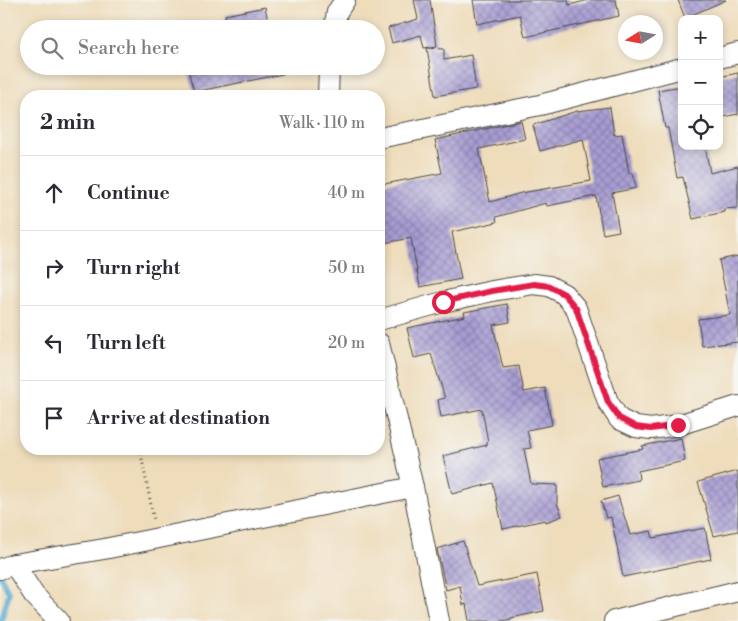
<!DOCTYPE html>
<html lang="en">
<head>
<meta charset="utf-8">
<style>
  body { margin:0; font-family:"Libre Bodoni",serif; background:#f2f2f3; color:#2b2b33 }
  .controls { position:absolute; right:15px; top:15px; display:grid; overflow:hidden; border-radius:10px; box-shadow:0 2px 8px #0003 }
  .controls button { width:45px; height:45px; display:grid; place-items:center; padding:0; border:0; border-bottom:1px solid #e1e1e2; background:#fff; color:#2b2b33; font:25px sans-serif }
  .compass { position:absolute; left:618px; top:15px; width:45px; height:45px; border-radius:50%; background:#fff; box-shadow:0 2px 8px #0003; rotate:259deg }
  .stop { position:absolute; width:15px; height:15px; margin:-11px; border:4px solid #e11d48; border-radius:50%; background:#fff }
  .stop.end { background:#e11d48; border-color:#fff; box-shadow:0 1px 5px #0008 }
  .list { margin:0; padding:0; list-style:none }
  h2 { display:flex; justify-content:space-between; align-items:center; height:65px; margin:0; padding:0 20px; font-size:21px }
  h2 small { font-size:16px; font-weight:400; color:#7c7c81 }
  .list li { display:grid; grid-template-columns:32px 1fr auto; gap:15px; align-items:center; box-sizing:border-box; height:75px; padding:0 20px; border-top:1px solid #e1e1e2 }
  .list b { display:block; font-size:19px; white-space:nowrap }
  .list em { font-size:16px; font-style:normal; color:#7c7c81 }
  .icon { flex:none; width:28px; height:28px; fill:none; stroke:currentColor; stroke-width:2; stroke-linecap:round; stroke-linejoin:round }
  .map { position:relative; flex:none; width:738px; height:621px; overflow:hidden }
  .search { position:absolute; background:#fff; box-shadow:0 2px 8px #0003; left:20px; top:20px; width:365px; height:55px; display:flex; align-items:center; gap:12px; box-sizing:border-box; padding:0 18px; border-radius:28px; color:#7c7c81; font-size:19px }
  .panel { position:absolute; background:#fff; box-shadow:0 2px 8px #0003; left:20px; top:90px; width:365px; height:365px; border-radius:20px }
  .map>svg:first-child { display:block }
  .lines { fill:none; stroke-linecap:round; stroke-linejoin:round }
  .stream { stroke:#51a6cd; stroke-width:5.5 }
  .building { fill:url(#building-cross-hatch) }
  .minor-casing { stroke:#484640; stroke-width:22 }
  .path { stroke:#484640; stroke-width:3; stroke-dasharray:1 4; stroke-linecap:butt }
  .minor { stroke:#fff; stroke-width:20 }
  .route { stroke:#e11d48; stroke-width:6 }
</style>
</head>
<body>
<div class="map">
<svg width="738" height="621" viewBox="0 0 738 621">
  <defs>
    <pattern id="building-cross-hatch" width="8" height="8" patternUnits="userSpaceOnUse" patternTransform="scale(1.25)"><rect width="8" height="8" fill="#a79dd3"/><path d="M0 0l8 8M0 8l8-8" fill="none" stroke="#8880ab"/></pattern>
  </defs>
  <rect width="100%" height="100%" fill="#f6f6f2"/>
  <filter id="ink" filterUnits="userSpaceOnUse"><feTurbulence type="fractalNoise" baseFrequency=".02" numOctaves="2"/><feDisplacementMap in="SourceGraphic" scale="10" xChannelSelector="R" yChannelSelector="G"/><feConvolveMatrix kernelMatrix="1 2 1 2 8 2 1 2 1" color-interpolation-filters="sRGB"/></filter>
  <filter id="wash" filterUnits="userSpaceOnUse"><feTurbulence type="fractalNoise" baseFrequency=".0096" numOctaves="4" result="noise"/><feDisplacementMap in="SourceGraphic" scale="20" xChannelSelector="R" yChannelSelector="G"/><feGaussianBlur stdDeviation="1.12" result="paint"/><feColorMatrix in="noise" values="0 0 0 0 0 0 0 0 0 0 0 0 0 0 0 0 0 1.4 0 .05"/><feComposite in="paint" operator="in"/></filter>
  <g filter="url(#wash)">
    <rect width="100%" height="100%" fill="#eedcba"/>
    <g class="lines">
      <path class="stream" d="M0 575 9 593 1 621"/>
    </g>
    <g id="blocks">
      <g class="building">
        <path d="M414 0H430L437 46 424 48 421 35 392 43 388 28 418 19Z"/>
        <path d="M473 0H568L569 5 589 0H616L619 16 525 37 520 15 477 24Z"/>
        <path d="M678 0H726L685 18Z"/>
        <path d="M265 7 270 29H228L225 15Z"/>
        <path d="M427 48 444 49V60L471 55 476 89 435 96Z"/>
        <path d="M187 66H282L283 74 194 92Z"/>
        <path d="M738 73V114L719 118V77Z"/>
        <path d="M682 86V146H705L710 173 738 166V208L724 209V212L693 219 683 177 677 178 668 128H665L658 90Z"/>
        <path d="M610 107 614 135 622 134 629 173H633L636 188 612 193 619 231 603 234 596 196 547 206 546 203 496 217 497 222 452 232 461 279 420 287 411 238 379 244V185L442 173 435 140 521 121 525 139 479 149 490 202 521 193 591 181 583 139 540 151 533 125 577 111Z"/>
        <path d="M738 256V342L702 346 698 319 730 315 719 260Z"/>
        <path d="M507 304 510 322 493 325 503 368 519 366 524 392 545 388 552 425 527 430 531 448 524 449 531 484 557 485V503L562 516 546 522 545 520 503 529 493 483 452 494 443 456 487 445V442H488L482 409 441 417 438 400 445 398 431 354 414 358 407 328 465 316 464 312Z"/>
        <path d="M681 438 685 461 638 471 639 480 603 487 597 458 643 449 642 446Z"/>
        <path d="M738 471V531L714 536 698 482Z"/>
        <path d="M618 496 630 535 651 531 653 538 705 528 711 559 623 577 611 517 606 518 601 501Z"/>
        <path d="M463 541 477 586 537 574 544 611 511 618V619L503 621H469L466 604 463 605 460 586 446 590 437 549Z"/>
      </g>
    </g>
  </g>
  <g filter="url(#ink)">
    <use href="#blocks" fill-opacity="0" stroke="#484640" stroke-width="1"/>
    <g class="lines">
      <g class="minor-casing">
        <g id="minor">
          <path d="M334 29 337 12 345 0"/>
          <path d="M719 58 738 53"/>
          <path d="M328 96 329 66"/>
          <path d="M379 138 540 105 682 68"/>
          <path d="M379 320 443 302 492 291 534 284 549 286 564 294 576 308 608 402 619 419 636 427 651 429 678 425 738 406"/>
          <path d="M379 343 413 487 439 621"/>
          <path d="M14 564 34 595 59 621"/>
          <path d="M0 569 14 564 104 549 413 487"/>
          <path d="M614 621 738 591"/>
        </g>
      </g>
      <path class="path" d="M140 449 154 520"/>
      <use href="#minor" class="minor"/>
    </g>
  </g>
  <g class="lines" filter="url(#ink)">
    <path class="route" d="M443 302 492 291 534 284 549 286 564 294 576 308 608 402 619 418 636 427 651 429 678 425"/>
  </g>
</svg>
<div class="controls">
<button>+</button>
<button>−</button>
<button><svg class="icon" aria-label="locate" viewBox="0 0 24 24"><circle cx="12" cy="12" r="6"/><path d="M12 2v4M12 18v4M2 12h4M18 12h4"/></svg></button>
</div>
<svg class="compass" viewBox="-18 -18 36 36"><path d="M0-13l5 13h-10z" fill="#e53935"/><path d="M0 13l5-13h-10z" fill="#7c7c81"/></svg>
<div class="stop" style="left:443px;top:302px"></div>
<div class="stop end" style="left:678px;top:425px"></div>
<div class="search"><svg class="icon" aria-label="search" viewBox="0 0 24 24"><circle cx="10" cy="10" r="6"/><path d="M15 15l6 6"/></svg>Search here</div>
<section class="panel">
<h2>2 min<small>Walk · 110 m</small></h2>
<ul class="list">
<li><svg class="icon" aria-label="ahead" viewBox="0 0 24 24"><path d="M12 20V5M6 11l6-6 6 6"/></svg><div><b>Continue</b></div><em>40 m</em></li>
<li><svg class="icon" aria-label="right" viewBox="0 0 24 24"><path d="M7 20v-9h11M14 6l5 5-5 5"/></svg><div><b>Turn right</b></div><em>50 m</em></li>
<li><svg class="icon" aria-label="left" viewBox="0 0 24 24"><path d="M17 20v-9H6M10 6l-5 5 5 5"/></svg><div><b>Turn left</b></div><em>20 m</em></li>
<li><svg class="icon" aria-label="arrive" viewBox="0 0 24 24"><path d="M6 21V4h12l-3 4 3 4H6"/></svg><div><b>Arrive at destination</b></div></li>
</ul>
</section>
</div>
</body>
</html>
